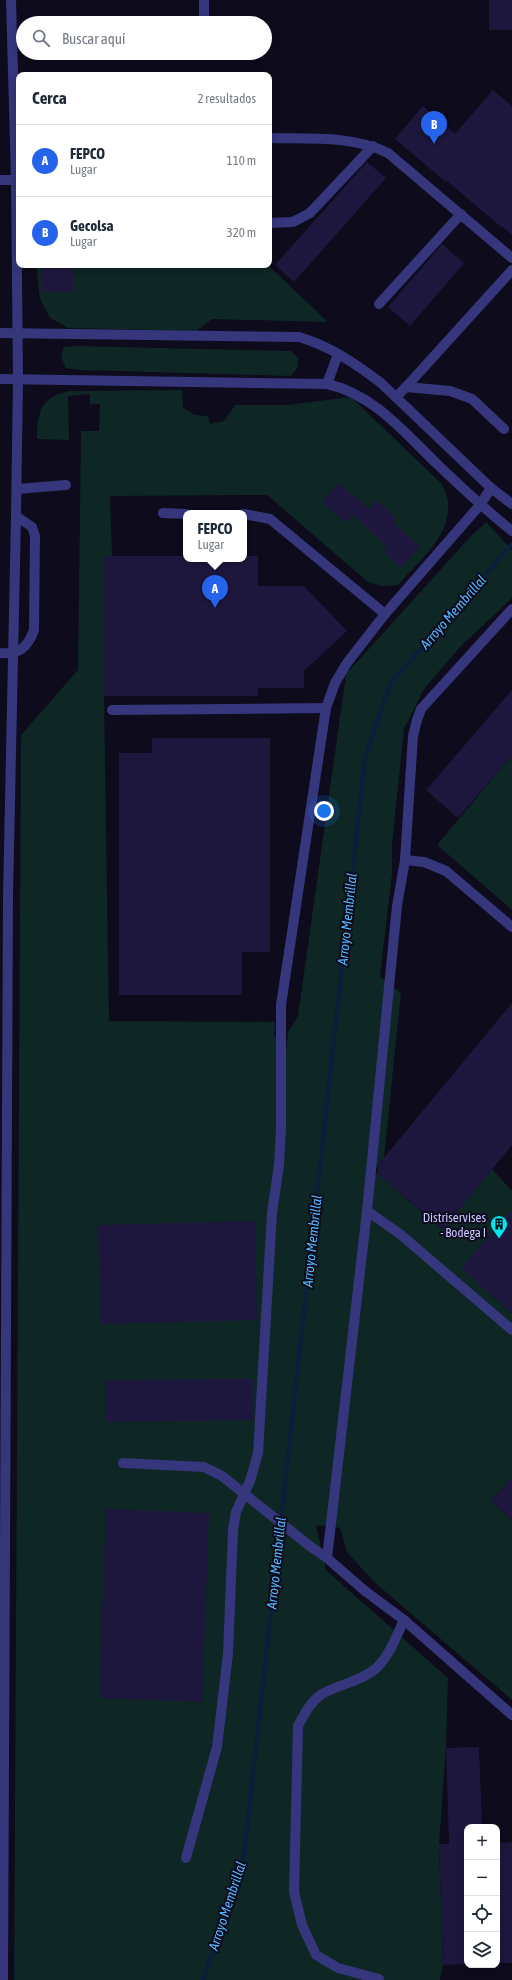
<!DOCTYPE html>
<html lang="es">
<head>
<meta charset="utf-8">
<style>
  body { margin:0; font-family:"Asap Condensed",sans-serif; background:#f6f6f7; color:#1f2937 }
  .controls { position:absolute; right:12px; bottom:12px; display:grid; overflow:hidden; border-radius:8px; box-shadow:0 2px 10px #0003 }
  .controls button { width:36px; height:36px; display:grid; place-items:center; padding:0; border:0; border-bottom:1px solid #e0e1e3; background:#fff; color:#1f2937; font:20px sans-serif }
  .you { position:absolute; left:324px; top:811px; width:14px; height:14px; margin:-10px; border:3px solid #fff; border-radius:50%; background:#1a73e8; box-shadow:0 0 0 6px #1a73e833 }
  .badge { display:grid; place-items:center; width:26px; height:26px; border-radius:50%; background:#2563eb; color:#fff; font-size:13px; font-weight:700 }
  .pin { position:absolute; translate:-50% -33px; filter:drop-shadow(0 1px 2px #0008) }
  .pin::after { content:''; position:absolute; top:21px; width:14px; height:12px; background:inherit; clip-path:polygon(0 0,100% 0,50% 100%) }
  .popup { position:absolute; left:183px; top:510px; width:64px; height:52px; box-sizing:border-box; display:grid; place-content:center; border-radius:8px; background:#fff; filter:drop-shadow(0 1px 3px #0005); font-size:13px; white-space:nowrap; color:#747a83 }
  .popup b { font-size:15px; color:#1f2937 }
  .popup::after { content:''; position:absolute; left:50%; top:100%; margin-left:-8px; border:8px solid transparent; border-top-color:#fff }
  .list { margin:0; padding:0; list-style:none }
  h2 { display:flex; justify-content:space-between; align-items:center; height:52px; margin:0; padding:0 16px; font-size:17px }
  h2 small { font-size:13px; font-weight:400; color:#747a83 }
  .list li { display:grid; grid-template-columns:26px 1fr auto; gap:12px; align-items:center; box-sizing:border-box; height:72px; padding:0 16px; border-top:1px solid #e0e1e3 }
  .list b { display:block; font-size:15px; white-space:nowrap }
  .list p { margin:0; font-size:13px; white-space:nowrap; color:#747a83 }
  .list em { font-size:13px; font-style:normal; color:#747a83 }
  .icon { flex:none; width:22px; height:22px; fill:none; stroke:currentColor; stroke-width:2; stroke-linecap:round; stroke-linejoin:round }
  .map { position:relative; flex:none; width:512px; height:1980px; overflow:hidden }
  .search { position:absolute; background:#fff; box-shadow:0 2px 10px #0003; left:16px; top:16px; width:256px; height:44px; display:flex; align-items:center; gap:10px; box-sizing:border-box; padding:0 14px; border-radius:22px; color:#747a83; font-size:15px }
  .panel { position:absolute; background:#fff; box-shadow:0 2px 10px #0003; left:16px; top:72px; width:256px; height:196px; border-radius:8px }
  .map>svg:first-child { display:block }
  .green { fill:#0e2624 }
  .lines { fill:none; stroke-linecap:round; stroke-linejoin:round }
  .stream { stroke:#0a1f3d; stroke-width:4 }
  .building { fill:#1d173e }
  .minor { stroke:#35367c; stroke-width:10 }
  .labels { text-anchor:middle; stroke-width:4; stroke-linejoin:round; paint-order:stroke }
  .poi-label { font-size:13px; fill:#cac6ff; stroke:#0d0b1c; text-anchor:end }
  .water-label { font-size:14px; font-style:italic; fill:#54b8ff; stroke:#0d0b1c }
</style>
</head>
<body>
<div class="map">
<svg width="512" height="1980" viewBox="0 0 512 1980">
  <rect width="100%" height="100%" fill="#0d0b1c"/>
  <g class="green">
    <path d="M36 265 269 266 328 322 212 319 196 331 68 328 50 318 40 299Z"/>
    <path d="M77 346 291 351 298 358V367L291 376 78 370 66 368 61 357 64 347Z"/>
    <path d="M182 390 183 408 195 415 208 416 210 424 224 421 235 405H287L351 397 442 484C444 489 447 496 448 501 452 535 418 562 398 585L382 586 368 582 267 495 110 496 112 556 104 557V696L109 1021 275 1022 274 1036 286 1052 288 1032 298 1016 346 674 471 536 486 522 512 550V598L461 646 424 689 404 729 392 844V874L380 977 401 993 384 1158 374 1171 442 1229 492 1169 512 1191V1477L491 1501 512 1520V1700L374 1582 347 1552 340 1528 316 1525 326 1570 448 1678 446 1748 439 1844 443 1965 440 1980H14L21 735 78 670 81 431H99L100 404H90V394L68 396 69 440 37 439C37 411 42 395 71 391Z"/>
    <path d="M512 755V910L437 845Z"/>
  </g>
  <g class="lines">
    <path class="stream" d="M203 1980 243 1865 365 758 390 684 512 544"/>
  </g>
  <g class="building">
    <rect x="489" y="0" width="23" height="30"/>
    <path d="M493 90 512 106V235L502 226 501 227 447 181 446 182 395 139 423 106 455 134Z"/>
    <path d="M367 162 386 178 294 282 275 265Z"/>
    <path d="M442 244 464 263 410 326 388 307Z"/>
    <rect x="42" y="266" width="31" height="26"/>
    <path d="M338 483 369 509 377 500 397 519 394 523 420 547 401 568 383 551 387 547 353 515 346 523 322 502Z"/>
    <path d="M104 556H186V559H244V556H258V586H304L347 631 304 671V688H258V696H104Z"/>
    <path d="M512 690V755L458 818 426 790Z"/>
    <path d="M152 738H270V952H242V995H119V753H152Z"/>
    <path d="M512 1003V1145L443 1229 377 1174 378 1165Z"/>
    <path d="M512 1210V1314L461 1268Z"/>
    <path d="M255 1221 257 1320 100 1324 98 1225Z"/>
    <path d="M253 1379V1420L106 1422 105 1380Z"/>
    <path d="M512 1477V1520L491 1501Z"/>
    <path d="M106 1509 209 1513 202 1702 99 1698Z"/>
    <path d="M479 1747 482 1827H467V1964L443 1965 439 1844H449L446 1748Z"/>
    <path d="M512 1842V1963H497V1843Z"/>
  </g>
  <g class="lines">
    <g class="minor">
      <path d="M204 17V0"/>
      <path d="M269 138C309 139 351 135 388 153L512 258"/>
      <path d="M0 180H16"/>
      <path d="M269 223 293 222 310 213 373 146"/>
      <path d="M379 304 461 214"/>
      <path d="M0 333 299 337C330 346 356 364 381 383L491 488 512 504"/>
      <path d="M0 379 327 384C373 394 404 432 437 464 461 487 486 510 512 531"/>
      <path d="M327 384 338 354"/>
      <path d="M406 387 450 391 472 399 504 429"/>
      <path d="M396 397 406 387 512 270"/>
      <path d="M17 489 66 485"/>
      <path d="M163 513 186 514"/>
      <path d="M244 514 270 519 385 614"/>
      <path d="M0 653C19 655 28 647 34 630L35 536 32 527 16 516"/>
      <path d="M112 710 326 708"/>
      <path d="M405 860 424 862 446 871 512 927"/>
      <path d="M367 1211 400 1234 512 1330"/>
      <path d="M123 1463 204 1467 222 1476 311 1547 327 1558 365 1591 404 1620 512 1715"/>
      <path d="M327 1558 367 1211 397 906 405 860 413 736 417 720 421 709 512 609"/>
      <path d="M186 1858 217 1747 228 1654 233 1530 236 1512 250 1481 258 1453 272 1213 279 1165 281 1129V1005L326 708 335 683 347 663 385 614 480 505 491 488"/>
      <path d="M379 1979 338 1968 316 1955 302 1925 294 1892 298 1726C304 1715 311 1701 322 1694 337 1685 359 1682 374 1670 389 1658 396 1636 404 1620"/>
      <path d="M3 1980 8 896 16 516 18 380 16 180 11 0"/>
    </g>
  </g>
  <defs>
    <g id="building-pin" transform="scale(0.9)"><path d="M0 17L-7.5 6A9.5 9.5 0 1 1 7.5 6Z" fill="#00e5f1" stroke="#0d0b1c"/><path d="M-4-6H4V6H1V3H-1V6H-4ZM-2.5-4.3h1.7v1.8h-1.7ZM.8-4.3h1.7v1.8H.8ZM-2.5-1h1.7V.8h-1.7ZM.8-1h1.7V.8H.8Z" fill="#111"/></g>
  </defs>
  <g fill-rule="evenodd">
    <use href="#building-pin" x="499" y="1224"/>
  </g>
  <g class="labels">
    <g class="poi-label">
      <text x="486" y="1222">Distriservises<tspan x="486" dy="15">- Bodega I</tspan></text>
    </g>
    <g class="water-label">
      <text transform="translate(453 612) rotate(-49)" y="5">Arroyo Membrillal</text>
      <text transform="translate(347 919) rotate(-84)" y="5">Arroyo Membrillal</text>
      <text transform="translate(312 1241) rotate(-84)" y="5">Arroyo Membrillal</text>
      <text transform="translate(276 1563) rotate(-84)" y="5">Arroyo Membrillal</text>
      <text transform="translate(227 1906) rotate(-72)" y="5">Arroyo Membrillal</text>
    </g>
  </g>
</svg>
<div class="controls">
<button>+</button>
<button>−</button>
<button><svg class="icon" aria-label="locate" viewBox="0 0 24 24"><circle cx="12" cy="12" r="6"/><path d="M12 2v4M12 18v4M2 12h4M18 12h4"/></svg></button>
<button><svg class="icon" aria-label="layers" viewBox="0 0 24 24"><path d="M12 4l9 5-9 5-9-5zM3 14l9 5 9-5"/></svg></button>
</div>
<div class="you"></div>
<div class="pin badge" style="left:215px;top:608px">A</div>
<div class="popup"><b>FEPCO</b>Lugar</div>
<div class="pin badge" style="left:434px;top:144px">B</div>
<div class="search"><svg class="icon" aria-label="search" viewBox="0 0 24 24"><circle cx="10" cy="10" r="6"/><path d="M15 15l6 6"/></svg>Buscar aquí</div>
<section class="panel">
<h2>Cerca<small>2 resultados</small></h2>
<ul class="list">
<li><span class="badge">A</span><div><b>FEPCO</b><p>Lugar</p></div><em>110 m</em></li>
<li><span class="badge">B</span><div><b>Gecolsa</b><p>Lugar</p></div><em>320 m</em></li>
</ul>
</section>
</div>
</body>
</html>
